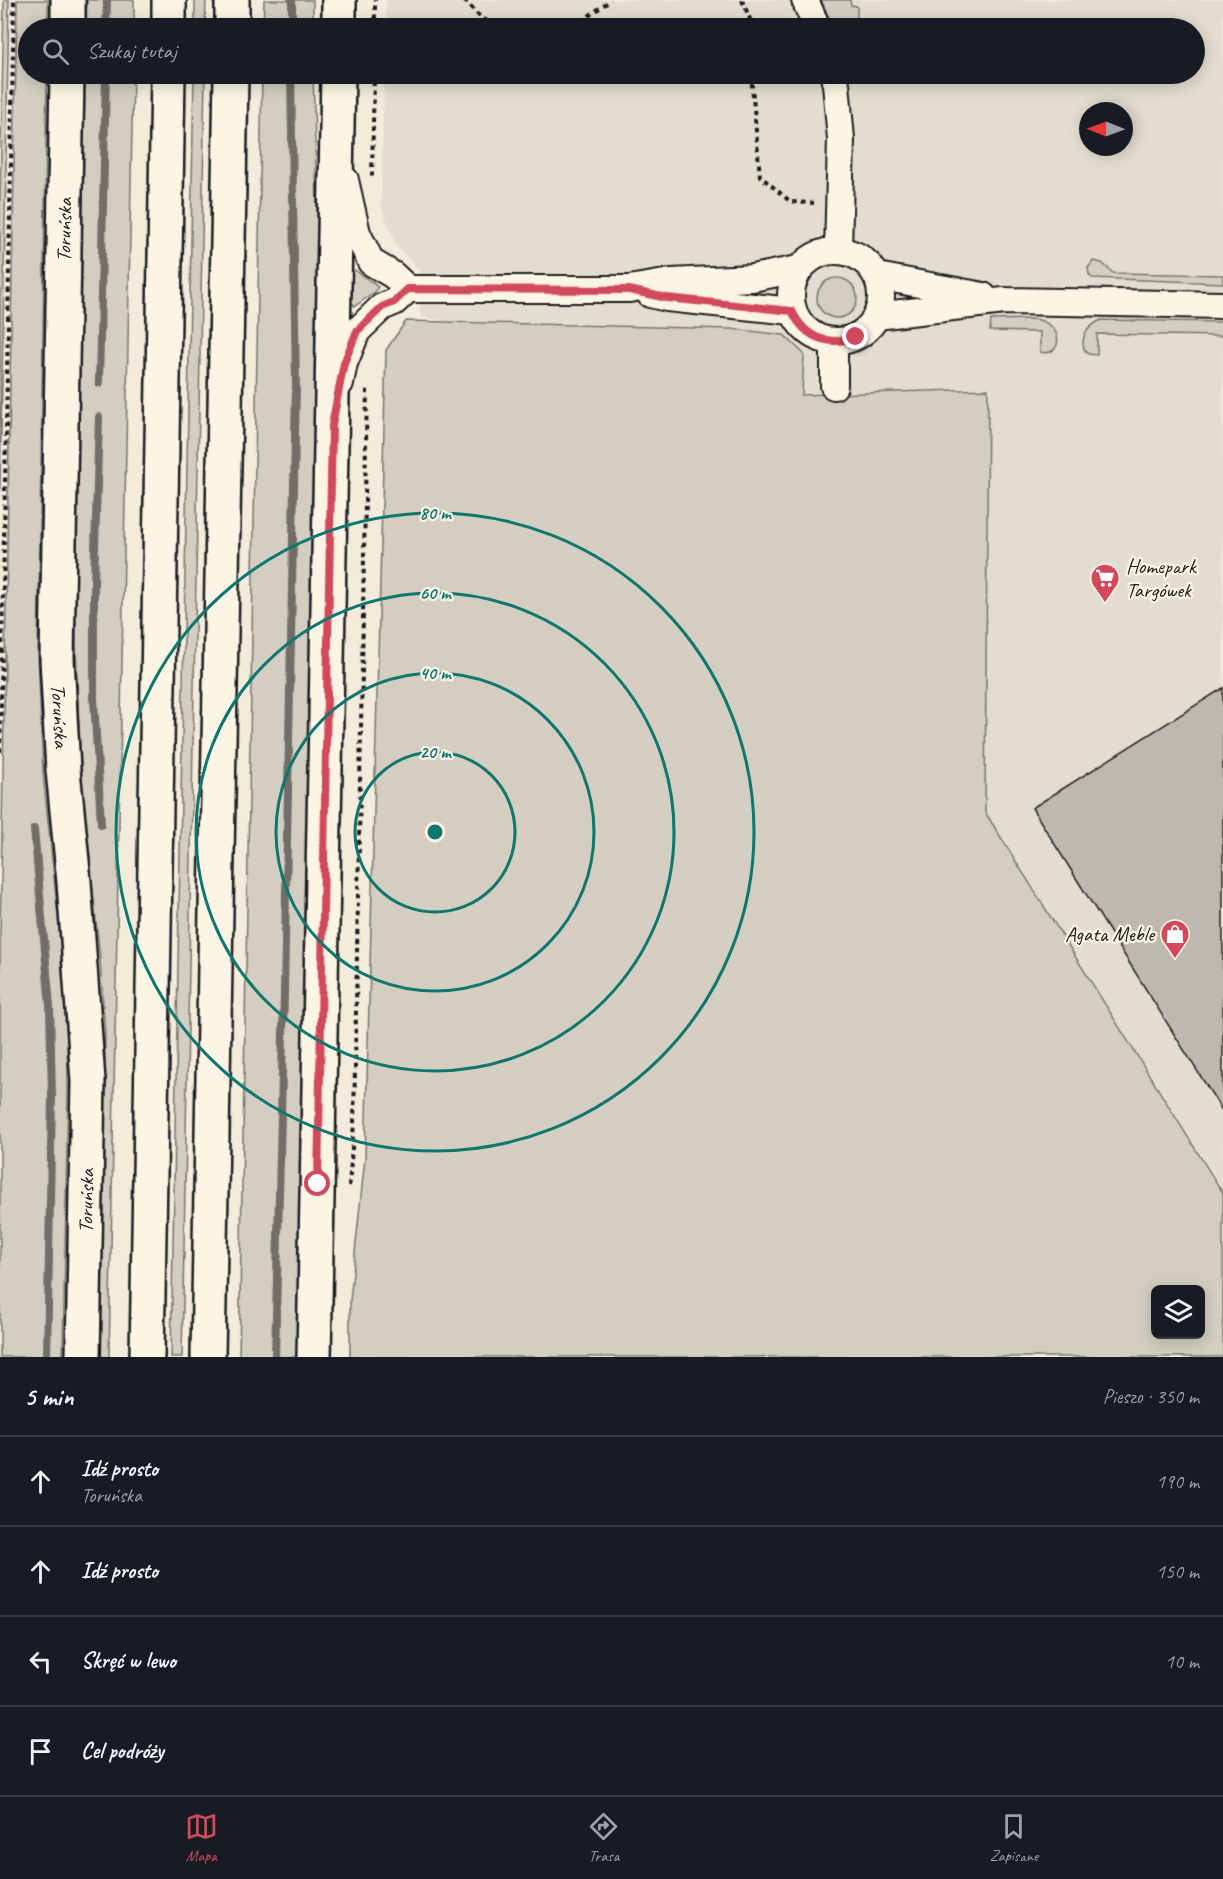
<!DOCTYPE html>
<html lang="pl">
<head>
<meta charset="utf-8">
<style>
  body { margin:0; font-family:Caveat,sans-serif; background:#242831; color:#f1f3f6 }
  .controls { position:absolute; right:18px; bottom:18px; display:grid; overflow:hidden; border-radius:9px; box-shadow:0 3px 15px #0003 }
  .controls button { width:54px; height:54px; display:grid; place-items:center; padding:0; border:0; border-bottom:2px solid #363941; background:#171b24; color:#f1f3f6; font:30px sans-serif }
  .compass { position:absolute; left:1079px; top:102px; width:54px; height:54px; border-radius:50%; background:#171b24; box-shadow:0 3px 15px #0003; rotate:271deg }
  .stop { position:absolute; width:18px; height:18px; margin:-14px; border:4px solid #d1495b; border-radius:50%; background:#fff }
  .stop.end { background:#d1495b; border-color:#fff; box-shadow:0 2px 6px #0008 }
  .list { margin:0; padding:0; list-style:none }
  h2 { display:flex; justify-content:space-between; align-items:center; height:78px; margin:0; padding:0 24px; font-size:26px }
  h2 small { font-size:20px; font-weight:400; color:#9ea1a6 }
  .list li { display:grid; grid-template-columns:39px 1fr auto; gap:18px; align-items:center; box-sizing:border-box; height:90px; padding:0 24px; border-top:2px solid #363941 }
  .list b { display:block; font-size:22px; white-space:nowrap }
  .list p { margin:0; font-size:20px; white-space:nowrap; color:#9ea1a6 }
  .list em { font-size:20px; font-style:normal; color:#9ea1a6 }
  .icon { flex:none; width:33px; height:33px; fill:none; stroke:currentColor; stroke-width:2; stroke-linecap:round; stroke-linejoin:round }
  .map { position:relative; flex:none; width:1223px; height:1357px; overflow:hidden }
  .search { position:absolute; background:#171b24; box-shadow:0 3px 15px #0003; left:18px; right:18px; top:18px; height:66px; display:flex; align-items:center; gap:15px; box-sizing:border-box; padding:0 21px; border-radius:33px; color:#9ea1a6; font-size:22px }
  .sheet { height:438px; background:#171b24 }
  nav { display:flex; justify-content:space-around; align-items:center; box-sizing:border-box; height:84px; border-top:2px solid #363941; background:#171b24; font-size:16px; color:#9ea1a6 }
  nav a { display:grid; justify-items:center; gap:3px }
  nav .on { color:#d1495b }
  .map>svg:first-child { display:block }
  .built { fill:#e3ddcf; fill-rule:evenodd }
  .green { fill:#d3cec1; stroke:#78756e; stroke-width:1.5; fill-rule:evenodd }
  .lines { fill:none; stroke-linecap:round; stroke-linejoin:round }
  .stream { stroke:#716e68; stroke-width:8 }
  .building { fill:#beb9ae; stroke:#1c1c1c; stroke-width:1.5 }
  .minor-casing { stroke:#1c1c1c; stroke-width:30 }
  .major-casing { stroke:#1c1c1c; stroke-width:38 }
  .highway-casing { stroke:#1c1c1c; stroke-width:38 }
  .path { stroke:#1c1c1c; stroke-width:4; stroke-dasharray:4.5 4.5; stroke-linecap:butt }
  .minor { stroke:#fcf5e5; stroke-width:26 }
  .major { stroke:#fcf5e5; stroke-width:33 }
  .highway { stroke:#fcf5e5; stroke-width:33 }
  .route { stroke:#d1495b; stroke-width:8 }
  .ring { fill:none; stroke:#0f766e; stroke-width:3 }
  .labels { text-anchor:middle; stroke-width:4.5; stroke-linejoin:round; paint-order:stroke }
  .street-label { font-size:21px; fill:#1c1c1c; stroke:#fcf5e5 }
  .poi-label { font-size:21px; fill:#1c1c1c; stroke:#fcf5e5; text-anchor:start }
  .centre { fill:#0f766e; stroke:#fcf5e5; stroke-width:3 }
  .ring-label { font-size:18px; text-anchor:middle; font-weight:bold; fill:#0f766e; stroke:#fcf5e5; stroke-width:4.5; stroke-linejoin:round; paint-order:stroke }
</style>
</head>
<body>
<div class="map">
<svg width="1223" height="1357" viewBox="0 0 1223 1357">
  <rect width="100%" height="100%" fill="#f3ecdd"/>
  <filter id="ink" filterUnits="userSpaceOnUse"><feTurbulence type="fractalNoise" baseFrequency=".0167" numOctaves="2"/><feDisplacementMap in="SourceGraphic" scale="12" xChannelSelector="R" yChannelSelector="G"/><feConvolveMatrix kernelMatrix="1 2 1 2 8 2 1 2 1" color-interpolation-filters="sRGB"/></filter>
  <g filter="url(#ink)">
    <path class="built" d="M386 0H1223V1189L985 812 988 389 802 395 420 316V271L397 246 381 207 384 74H1194V28H386ZM1088 111H1124V147H1088Z"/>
    <g class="green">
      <path d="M4 0H9L0 491V200Z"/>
      <path d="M17 0H48V28H28V74H47L38 653 43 773 62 954 67 1034 68 1087 63 1357H0V937Z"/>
      <path d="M87 0H134V28H86Z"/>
      <path d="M195 0H206L205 28H195Z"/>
      <path d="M264 0H313V28H263Z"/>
      <path d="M821 0H850L851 5 857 6V28H834Z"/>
      <path d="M85 74H133L109 1357H100L105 1036 100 959 80 767 75 607Z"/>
      <path d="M194 74H205L182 1357H171Z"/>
      <path d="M262 74H313L319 270 299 1357H239Z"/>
      <path d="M1093 261 1102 263 1113 273 1223 275V283L1092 278 1089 275 1088 268Z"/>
      <path d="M355 270 378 287 375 292 355 306 351 302V274Z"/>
      <circle cx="837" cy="298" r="20"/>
      <path d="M1034 319C1065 323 1064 358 1040 352V332L990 331 991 320Z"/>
      <path d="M1101 320 1223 322V336L1097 334V355L1088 354 1084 349C1080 335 1089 326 1101 320Z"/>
      <path d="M406 321 732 329 784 335 804 354 802 395 988 389 985 812 1223 1193V1357H350V1300L365 1158 386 350ZM1156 1290H1200V1334H1156Z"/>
    </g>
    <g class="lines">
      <g class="stream">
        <path d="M106 28 107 0"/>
        <path d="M292 28V0"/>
        <path d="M99 383 106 74"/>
        <path d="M99 417 94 583V698L101 824"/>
        <path d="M34 829 50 1006 52 1097 47 1357"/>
        <path d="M275 1357 284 993 296 385 291 74"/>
      </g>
    </g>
    <path class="building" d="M1223 688V1112L1032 808Z"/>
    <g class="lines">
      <g class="minor-casing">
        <g id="minor">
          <path d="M805 0 817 28"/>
          <path d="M833 74 836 84 841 139 838 250"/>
          <path d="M345 180 357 233 371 262 393 275 408 289H629L671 282 752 278 798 269"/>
          <circle cx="836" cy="296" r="45"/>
          <path d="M877 276 983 296"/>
          <path d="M650 294 667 298 792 311"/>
          <path d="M876 316 1004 301 1223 305"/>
          <path d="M834 342V386"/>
          <path d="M340 383 344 363 357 331 382 307 394 302 408 289"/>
        </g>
      </g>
      <g class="major-casing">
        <g id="major">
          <path d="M68 28V0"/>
          <path d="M339 28V0"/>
          <path id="s1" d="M67 74 57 659 63 770 74 882 88 1081 83 1357"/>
          <path d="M314 1357 338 74"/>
        </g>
      </g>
      <g class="highway-casing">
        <g id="highway">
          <path d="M169 28V0"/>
          <path d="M232 28V0"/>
          <path d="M147 1357 168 74"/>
          <path d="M208 1357 231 74"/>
        </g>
      </g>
      <g class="path">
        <path d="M464 0 482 19 516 28"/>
        <path d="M742 0 750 19V28"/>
        <path d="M375 28V0"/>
        <path d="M556 28 576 25 611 0"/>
        <path d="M751 74 760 176 791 202 814 203"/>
        <path d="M372 176 374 74"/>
        <path d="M0 752 14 0"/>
        <path d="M349 1186 354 1123 367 386"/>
      </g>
      <use href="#minor" class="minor"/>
      <use href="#major" class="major"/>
      <use href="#highway" class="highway"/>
    </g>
  </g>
  <g class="lines" filter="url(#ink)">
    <path class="route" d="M318 1184 332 425 344 363 357 331 382 307 394 302 408 289 629 290 667 298 792 311C805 338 828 347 856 337"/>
  </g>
  <g class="ring">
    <circle cx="435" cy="832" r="80"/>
    <circle cx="435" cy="832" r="159"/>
    <circle cx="435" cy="832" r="239"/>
    <circle cx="435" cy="832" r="319"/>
  </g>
  <defs>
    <g id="supermarket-pin" transform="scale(1.5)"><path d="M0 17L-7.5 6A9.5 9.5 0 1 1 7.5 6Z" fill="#d1495b" stroke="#fcf5e5"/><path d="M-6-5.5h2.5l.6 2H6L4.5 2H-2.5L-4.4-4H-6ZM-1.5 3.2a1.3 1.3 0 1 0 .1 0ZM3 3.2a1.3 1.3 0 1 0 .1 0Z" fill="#fff"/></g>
    <g id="shop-pin" transform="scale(1.5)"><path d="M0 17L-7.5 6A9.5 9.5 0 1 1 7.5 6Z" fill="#d1495b" stroke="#fcf5e5"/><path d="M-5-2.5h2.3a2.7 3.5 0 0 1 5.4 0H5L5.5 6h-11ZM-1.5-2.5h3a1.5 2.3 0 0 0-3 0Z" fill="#fff"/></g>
  </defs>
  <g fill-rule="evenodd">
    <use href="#supermarket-pin" x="1105" y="578"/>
    <use href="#shop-pin" x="1175" y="934"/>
  </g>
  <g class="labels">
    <g class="street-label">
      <text transform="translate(64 230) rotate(-89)" y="7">Toruńska</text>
      <text dy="7" stroke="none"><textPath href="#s1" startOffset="642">Toruńska</textPath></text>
      <text transform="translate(86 1201) rotate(-89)" y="7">Toruńska</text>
    </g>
    <g class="poi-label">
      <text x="1126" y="573">Homepark<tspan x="1126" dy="24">Targówek</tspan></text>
      <text x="1154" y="941" text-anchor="end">Agata Meble</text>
    </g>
  </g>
  <circle cx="435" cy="832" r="9" class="centre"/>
  <g class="ring-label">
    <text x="435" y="519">80 m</text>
    <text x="435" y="599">60 m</text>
    <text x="435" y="679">40 m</text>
    <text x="435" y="758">20 m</text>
  </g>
</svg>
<div class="controls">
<button><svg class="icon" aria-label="layers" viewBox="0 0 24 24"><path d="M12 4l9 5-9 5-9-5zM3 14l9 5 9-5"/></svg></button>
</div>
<svg class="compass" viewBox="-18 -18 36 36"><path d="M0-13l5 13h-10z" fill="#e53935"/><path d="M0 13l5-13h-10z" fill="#9ea1a6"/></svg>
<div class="stop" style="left:318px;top:1184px"></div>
<div class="stop end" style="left:856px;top:337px"></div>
<div class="search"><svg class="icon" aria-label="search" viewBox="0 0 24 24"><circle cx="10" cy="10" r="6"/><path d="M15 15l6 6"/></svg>Szukaj tutaj</div>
</div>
<section class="sheet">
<h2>5 min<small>Pieszo · 350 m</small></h2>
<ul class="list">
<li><svg class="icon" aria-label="ahead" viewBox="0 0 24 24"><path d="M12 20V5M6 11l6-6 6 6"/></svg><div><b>Idź prosto</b><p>Toruńska</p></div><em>190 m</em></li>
<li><svg class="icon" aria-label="ahead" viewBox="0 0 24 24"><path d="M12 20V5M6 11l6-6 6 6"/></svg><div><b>Idź prosto</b></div><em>150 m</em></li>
<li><svg class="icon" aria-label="left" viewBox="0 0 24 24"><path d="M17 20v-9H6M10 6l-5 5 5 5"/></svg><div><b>Skręć w lewo</b></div><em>10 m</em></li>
<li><svg class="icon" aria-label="arrive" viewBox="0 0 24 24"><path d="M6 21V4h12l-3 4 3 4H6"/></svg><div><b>Cel podróży</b></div></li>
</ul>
</section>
<nav>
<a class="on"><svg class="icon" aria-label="map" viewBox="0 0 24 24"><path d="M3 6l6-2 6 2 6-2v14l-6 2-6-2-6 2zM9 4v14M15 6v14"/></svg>Mapa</a>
<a><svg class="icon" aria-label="directions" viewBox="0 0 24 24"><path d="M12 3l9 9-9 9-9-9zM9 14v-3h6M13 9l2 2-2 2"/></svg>Trasa</a>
<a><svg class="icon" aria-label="saved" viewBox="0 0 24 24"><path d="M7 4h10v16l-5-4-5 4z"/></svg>Zapisane</a>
</nav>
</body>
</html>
